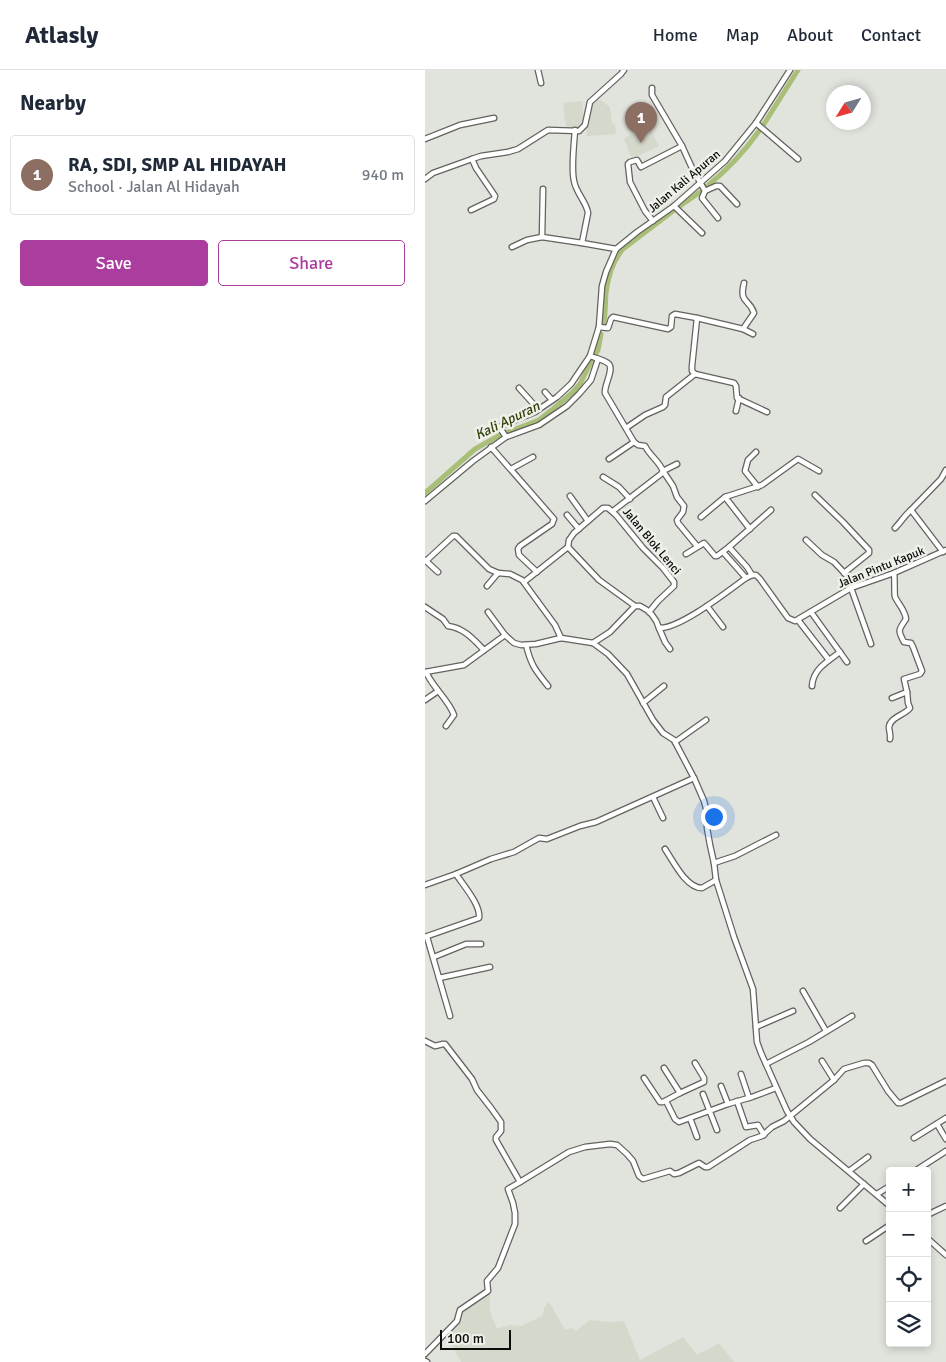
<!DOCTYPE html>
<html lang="en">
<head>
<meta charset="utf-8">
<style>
  body { margin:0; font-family:Signika,sans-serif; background:#f6f6f7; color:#1f2937 }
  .controls { position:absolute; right:15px; bottom:15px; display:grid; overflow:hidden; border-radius:5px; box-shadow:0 2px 8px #0003 }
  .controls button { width:45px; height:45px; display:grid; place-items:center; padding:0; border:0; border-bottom:1px solid #e0e1e3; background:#fff; color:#1f2937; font:25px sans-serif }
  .compass { position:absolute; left:401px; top:15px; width:45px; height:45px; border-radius:50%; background:#fff; box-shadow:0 2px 8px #0003; rotate:233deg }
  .scale { position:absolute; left:15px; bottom:12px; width:71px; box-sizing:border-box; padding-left:5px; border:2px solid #0c0d0b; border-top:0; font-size:14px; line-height:18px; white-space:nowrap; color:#0c0d0b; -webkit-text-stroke:4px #eef0ea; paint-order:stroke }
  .you { position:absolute; left:288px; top:746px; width:18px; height:18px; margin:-12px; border:4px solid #fff; border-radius:50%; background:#1a73e8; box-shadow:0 0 0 8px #1a73e833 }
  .badge { display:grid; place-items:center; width:32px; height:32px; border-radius:50%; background:#aa3d9d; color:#fff; font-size:16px; font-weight:700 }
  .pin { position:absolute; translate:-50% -41px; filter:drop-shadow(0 1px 2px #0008) }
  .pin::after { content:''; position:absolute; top:26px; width:18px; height:15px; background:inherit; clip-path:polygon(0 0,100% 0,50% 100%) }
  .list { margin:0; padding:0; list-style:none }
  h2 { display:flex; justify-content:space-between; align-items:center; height:65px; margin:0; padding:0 20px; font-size:21px }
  h2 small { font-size:16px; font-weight:400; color:#747a83 }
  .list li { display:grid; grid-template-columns:32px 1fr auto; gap:15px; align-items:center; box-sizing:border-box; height:80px; margin:0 10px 10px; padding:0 10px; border:1px solid #e0e1e3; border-radius:5px }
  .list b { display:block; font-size:19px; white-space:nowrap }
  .list p { margin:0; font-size:16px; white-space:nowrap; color:#747a83 }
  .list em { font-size:16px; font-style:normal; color:#747a83 }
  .actions { display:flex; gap:10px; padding:15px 20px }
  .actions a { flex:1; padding:11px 0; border:1px solid #aa3d9d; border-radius:5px; text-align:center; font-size:18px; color:#aa3d9d }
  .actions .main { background:#aa3d9d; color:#fff }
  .icon { flex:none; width:28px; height:28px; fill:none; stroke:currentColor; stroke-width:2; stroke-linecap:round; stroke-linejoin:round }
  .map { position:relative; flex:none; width:521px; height:1292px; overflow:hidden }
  header { display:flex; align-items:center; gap:30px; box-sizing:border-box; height:70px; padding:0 25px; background:#fff; border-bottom:1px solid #e0e1e3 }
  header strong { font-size:24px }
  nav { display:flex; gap:28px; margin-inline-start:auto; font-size:18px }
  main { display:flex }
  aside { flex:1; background:#fff }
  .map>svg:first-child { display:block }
  .built { fill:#d4d9cc }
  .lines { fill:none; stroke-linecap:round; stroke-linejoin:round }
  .canal { stroke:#a9bf78; stroke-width:5 }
  .street-casing { stroke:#62635e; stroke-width:7 }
  .street { stroke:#fff; stroke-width:4.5 }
  .labels { text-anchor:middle; stroke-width:5; stroke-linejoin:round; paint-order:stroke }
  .street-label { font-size:12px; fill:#0c0d0b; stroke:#eef0ea }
  .water-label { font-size:14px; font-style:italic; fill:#32400a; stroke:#eef0ea }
</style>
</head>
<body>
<header>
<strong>Atlasly</strong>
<nav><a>Home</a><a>Map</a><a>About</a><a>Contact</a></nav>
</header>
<main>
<aside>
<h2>Nearby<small></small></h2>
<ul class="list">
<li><span class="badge" style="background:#8d6e63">1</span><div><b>RA, SDI, SMP AL HIDAYAH</b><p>School · Jalan Al Hidayah</p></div><em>940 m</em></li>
</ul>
<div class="actions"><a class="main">Save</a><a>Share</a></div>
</aside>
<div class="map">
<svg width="521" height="1292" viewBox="0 0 521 1292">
  <rect width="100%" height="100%" fill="#e1e3dd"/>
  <g class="built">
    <path d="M171 27 185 37 187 53 190 54 191 64 162 66 161 56 165 36Z"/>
    <path d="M157 31 159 53 156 59 141 60 138 33Z"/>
    <path d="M222 54 234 76 207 89 199 69Z"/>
    <path d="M65 1222V1242L72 1259 84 1255 96 1256 117 1246 120 1236 124 1232 140 1260 147 1258 151 1261 165 1250 185 1252 199 1251 215 1290 258 1267 272 1285 294 1273 309 1292H36L21 1265 31 1257 35 1250 36 1242Z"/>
  </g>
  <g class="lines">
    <g class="canal">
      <path d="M339 54 373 0"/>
      <path d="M281 117C301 101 320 81 334 61"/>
      <path d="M255 136 275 122"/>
      <path d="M178 255C181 245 180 234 181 223 183 206 187 192 198 179L248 141"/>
      <path d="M170 285 173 280 176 264"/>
      <path d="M0 423 50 379 75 365 114 350 128 339 147 323 155 314 166 292"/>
    </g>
    <g class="street-casing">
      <g id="street">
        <path d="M113 0 116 13"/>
        <path d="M227 18V25L257 76 267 98 280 121 277 128 293 148"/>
        <path d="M331 53 373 89"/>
        <path d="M150 60C149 75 146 98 149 111 151 123 162 133 163 143L157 173 191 179"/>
        <path d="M0 69 35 55 69 48"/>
        <path d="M0 109 8 103 47 89 56 86 83 82 93 79 123 60 154 61 160 55 165 32 196 4 199 0"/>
        <path d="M280 121 291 116H295L312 134"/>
        <path d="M249 136 277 163"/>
        <path d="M46 140 69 129 70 126 51 98 47 89"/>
        <path d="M228 151 220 141 205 112 203 94 205 92 212 90 216 97 257 76"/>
        <path d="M117 167 118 119"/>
        <path d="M87 177 102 170 117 167 157 173"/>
        <path d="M174 257 183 258 186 249 188 247 243 259 246 257 247 246 250 244 272 248 318 259 328 264"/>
        <path d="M318 259 329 243C324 228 314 234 319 213"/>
        <path d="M165 286C170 288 180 290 184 294 189 300 179 315 180 323L209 372 213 375 220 376C225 386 234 391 238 401L236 404 188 441"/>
        <path d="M270 304 267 301V296L272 248"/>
        <path d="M94 318 113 339"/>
        <path d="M120 322 127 330"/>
        <path d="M311 341 314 328"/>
        <path d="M201 358 220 345 238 337 240 335 241 327 270 304 309 313 311 316 312 328 342 342"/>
        <path d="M81 367 75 358 76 356 110 342 132 327 146 314 165 286 174 257 177 216 181 202 191 179 212 162 249 136 300 91 331 53 365 0"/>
        <path d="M66 377 129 449 127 454 95 476 93 479 94 485 112 502"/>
        <path d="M331 382 323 390 320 401 333 417"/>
        <path d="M184 389 209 372"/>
        <path d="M86 399 108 387"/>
        <path d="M238 401 248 416 252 427 259 436 258 442 252 450 253 453 272 476"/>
        <path d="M238 401 252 394"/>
        <path d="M178 407 194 417 205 429"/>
        <path d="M390 425 418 452 444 480V483L419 503"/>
        <path d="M145 426 163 451"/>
        <path d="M300 427 325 459"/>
        <path d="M0 431 48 391 81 367 114 355 142 336 154 324 166 310 173 289"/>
        <path d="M142 445 154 459"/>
        <path d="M276 447 300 427 337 415 373 389 394 401"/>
        <path d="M470 458C476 452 479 446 486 440"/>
        <path d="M381 470 397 485 409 492 427 511 430 516"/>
        <path d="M143 477 174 510 210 536"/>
        <path d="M304 477 322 497 327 505"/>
        <path d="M298 482 321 508"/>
        <path d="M518 482 486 440 516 409 521 400"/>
        <path d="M261 484 279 473 290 486H292L304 477 346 440"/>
        <path d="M0 490 1 491 28 466H31L64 499 73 503 85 504 97 510 130 555 136 568"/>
        <path d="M1 491 13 502"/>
        <path d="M327 505H331L335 509 363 548 370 551 426 518 469 503 521 480"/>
        <path d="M99 512 143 477 144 470 149 463 178 438H183L191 445 218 478 238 498 249 512V516L233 531 224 542"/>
        <path d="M62 516 73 503"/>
        <path d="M426 518 446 574"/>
        <path d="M282 536 298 557"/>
        <path d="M0 537 18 549 23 556C39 558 48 569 59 580"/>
        <path d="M63 542 80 565"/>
        <path d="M386 542 422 592"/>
        <path d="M373 550 404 590"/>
        <path d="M234 558 240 572 245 579"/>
        <path d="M168 573 185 562 210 536H215C224 540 231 548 234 558 255 559 303 521 321 508L327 505"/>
        <path d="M101 575C106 595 110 600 123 616"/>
        <path d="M0 602 39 595 80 565 89 573 96 575 111 574 136 568 168 573 183 584 202 604 228 650 238 663 249 670 269 708 279 731 282 742V758L285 775 289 793 291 810 309 867 328 919 332 972 336 983 362 1041 369 1052 385 1069 465 1136"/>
        <path d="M1 602C8 618 23 629 29 645L21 656"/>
        <path d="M387 616C388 599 403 591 415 582"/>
        <path d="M467 628 482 622"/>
        <path d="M0 630 13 621"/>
        <path d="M218 633 239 616"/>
        <path d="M465 669C466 665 464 661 464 657 465 647 480 645 485 638L483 633 482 622 479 609 495 604 497 601 488 577 486 573 479 572C472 559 474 560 481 549 480 540 474 535 470 527 469 523 470 509 469 503"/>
        <path d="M250 672 281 650"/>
        <path d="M228 727 238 748"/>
        <path d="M240 779C248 791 261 818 277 818L291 810"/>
        <path d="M289 793 310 786 351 765"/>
        <path d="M0 815 31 804 66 789 89 782 114 768 122 769 155 756 171 752 269 708"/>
        <path d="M0 867 54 848C56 835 38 815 31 804"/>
        <path d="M2 867 14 908 65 897"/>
        <path d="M9 887 41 874H56"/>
        <path d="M14 908 25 946"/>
        <path d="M378 921 401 961"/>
        <path d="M331 957 368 941"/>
        <path d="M0 971 10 976 18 974H20L47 1009 52 1020 66 1038 76 1052V1061L71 1067V1070L95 1112 83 1119 88 1133 90 1143V1154L73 1198 62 1211 63 1221 35 1240 32 1251 0 1284"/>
        <path d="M397 991 409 1010"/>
        <path d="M341 994 384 972 427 946"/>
        <path d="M239 998 255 1023"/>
        <path d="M316 1004 324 1028"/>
        <path d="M219 1008 235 1032H238L255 1023 279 1012V1008L270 993"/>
        <path d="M296 1016 303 1034"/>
        <path d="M278 1024 292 1060"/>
        <path d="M241 1031 250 1049 254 1052 303 1034 327 1027 351 1018"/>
        <path d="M312 1031 321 1057 333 1055 339 1065"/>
        <path d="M265 1048 272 1067"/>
        <path d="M512 1054 521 1069"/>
        <path d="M489 1068 521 1048"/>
        <path d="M424 1101 443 1087"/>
        <path d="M490 1101 521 1081"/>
        <path d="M95 1112 144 1082 160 1077 185 1074 192 1075 202 1084 208 1091 214 1106 218 1109 245 1101 249 1104 254 1103 274 1093 280 1097H283L325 1070 337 1066 347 1057 359 1051 409 1010 419 999 439 993H444L447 995 463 1021 473 1033H476L521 1011"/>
        <path d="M452 1124 465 1116"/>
        <path d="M415 1138 439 1114"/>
        <path d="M502 1145 521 1136"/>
        <path d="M502 1168 521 1185"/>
        <path d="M441 1171 465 1155"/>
        <path d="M0 1291 2 1292"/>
      </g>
    </g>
    <use href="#street" class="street"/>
  </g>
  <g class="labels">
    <g class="street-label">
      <text transform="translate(259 111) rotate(-40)" y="4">Jalan Kali Apuran</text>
      <text transform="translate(227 471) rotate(50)" y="4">Jalan Blok Lenci</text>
      <text transform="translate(456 497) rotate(-22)" y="4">Jalan Pintu Kapuk</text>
    </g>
    <g class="water-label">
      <text transform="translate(82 350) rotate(-26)" y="5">Kali Apuran</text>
    </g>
  </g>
</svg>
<div class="controls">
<button>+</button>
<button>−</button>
<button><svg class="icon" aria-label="locate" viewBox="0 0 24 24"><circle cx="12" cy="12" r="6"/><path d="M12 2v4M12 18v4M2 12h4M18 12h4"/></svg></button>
<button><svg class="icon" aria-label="layers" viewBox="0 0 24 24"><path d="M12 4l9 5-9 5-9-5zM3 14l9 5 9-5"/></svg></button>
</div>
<svg class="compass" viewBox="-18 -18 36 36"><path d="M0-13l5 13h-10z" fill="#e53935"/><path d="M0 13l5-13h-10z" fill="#747a83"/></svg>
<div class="scale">100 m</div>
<div class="you"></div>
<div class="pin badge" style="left:216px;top:73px;background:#8d6e63">1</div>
</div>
</main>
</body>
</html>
